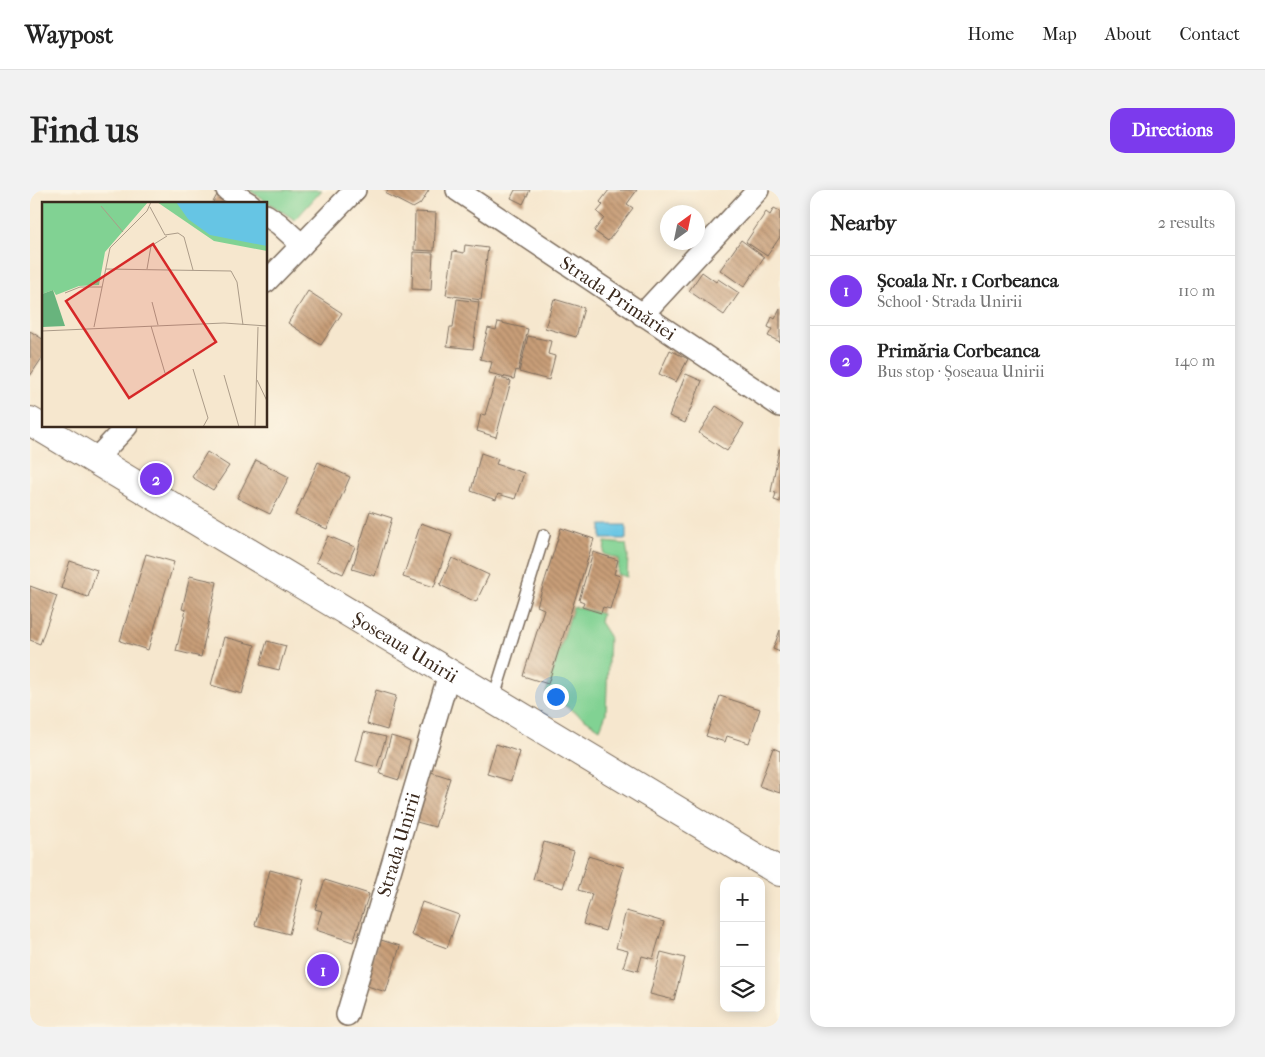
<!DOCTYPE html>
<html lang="en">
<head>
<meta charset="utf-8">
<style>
  body { margin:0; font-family:"IM FELL French Canon",serif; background:#f2f2f2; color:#222 }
  .controls { position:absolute; right:15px; bottom:15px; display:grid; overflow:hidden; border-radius:10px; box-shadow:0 2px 12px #0003 }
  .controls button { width:45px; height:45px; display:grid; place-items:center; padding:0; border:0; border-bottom:1px solid #e0e0e0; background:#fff; color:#222; font:25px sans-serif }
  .compass { position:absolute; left:630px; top:15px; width:45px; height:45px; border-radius:50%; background:#fff; box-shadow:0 2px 12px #0003; rotate:33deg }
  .you { position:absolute; left:525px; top:506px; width:18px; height:18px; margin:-12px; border:4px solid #fff; border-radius:50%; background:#1a73e8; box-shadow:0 0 0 8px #1a73e833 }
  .badge { display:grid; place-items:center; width:32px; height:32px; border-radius:50%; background:#7c3aed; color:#fff; font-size:16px; font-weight:700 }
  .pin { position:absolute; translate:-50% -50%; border:2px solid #fff; box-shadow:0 1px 5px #0006 }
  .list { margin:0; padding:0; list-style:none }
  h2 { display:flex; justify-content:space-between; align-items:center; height:65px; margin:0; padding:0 20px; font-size:21px }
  h2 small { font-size:16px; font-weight:400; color:#767676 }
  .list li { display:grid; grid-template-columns:32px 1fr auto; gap:15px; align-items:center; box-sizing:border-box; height:70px; padding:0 20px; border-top:1px solid #e0e0e0 }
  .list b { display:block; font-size:19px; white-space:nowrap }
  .list p { margin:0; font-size:16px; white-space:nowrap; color:#767676 }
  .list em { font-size:16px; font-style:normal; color:#767676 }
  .icon { flex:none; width:28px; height:28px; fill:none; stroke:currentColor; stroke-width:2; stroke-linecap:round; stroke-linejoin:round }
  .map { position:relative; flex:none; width:750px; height:837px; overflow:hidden; border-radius:15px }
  header { display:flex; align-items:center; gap:30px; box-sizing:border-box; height:70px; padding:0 25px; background:#fff; border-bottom:1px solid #e0e0e0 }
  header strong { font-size:24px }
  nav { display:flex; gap:28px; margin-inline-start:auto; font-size:18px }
  .intro { display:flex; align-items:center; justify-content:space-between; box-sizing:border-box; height:120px; padding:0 30px }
  h1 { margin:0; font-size:35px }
  .button { padding:12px 22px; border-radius:15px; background:#7c3aed; color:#fff; font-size:18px; font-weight:700 }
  main { display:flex; gap:30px; padding:0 30px }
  aside { flex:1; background:#fff; border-radius:15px; box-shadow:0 2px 12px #0003 }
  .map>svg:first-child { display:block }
  .grass { fill:#81d293; stroke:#5e7e58 }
  .water { fill:#66c5e4; stroke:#507881 }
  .building { fill:url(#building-back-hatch) }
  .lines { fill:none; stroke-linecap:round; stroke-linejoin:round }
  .service-casing { stroke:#7c6c5c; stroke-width:14 }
  .minor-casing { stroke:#7c6c5c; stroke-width:24 }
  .secondary-casing { stroke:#7c6c5c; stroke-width:30 }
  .service { stroke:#fff; stroke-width:11 }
  .minor { stroke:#fff; stroke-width:21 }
  .secondary { stroke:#fff; stroke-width:28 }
  .labels { text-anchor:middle; stroke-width:4; stroke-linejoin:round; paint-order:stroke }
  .street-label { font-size:19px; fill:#3b2a1e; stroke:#fcf5e5 }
  .inset-road { fill:none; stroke:#ab9b88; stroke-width:1 }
  .view { fill:#d62828; fill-opacity:0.15; stroke:#d62828; stroke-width:2.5 }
  .inset-edge { fill:none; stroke:#3b2a1e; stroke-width:2.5 }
</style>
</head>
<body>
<header>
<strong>Waypost</strong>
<nav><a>Home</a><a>Map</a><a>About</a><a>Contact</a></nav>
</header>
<div class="intro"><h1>Find us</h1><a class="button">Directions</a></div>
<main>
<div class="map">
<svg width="750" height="837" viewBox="0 0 750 837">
  <defs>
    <pattern id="building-back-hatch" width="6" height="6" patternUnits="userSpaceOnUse" patternTransform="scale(1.25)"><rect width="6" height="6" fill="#c89e78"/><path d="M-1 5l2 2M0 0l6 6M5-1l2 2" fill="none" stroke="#a48162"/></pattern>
  </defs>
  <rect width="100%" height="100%" fill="#fcf5e5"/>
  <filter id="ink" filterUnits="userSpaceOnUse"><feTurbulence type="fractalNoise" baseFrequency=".02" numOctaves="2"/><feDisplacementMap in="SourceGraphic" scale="10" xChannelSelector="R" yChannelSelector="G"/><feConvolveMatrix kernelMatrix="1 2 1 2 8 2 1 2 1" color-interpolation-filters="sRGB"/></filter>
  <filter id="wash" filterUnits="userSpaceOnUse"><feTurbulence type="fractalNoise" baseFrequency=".0096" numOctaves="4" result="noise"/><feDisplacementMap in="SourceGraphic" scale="20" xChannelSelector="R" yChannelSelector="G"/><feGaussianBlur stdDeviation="1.12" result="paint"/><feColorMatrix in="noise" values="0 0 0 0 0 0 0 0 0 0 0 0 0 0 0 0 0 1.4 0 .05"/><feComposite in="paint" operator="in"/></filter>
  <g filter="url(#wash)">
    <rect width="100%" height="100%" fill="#f6e7ce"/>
    <g class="grass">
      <path d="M219 0H292L265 30Z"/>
      <path d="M575 352 596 354 598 366 597 387 587 384 589 369 574 364Z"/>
      <path d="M546 417 572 424 570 432 579 446 576 524 570 539 516 503 543 418Z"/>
    </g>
    <rect class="water" x="571" y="335" width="25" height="14"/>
    <g id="blocks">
      <g class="building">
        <path d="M358 0H399L390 14 383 18 356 4Z"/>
        <path d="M485 0H500L493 14 481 8Z"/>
        <path d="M579 0H607L597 14 603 18 578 51 564 41 574 28 567 22 573 15 570 12Z"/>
        <path d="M188 3 206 14H182Z"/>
        <path d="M744 18 750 21V47L737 66 716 52 736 22 740 25Z"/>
        <path d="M385 22 406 23 404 61 384 60Z"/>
        <path d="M711 50 734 67 714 97 690 80Z"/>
        <path d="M435 55 458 58 451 110 416 105 423 61 434 63Z"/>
        <path d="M383 62 403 63 401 100 382 99Z"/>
        <path d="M672 82 686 92 688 89 709 103 694 125 659 101Z"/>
        <path d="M278 101 312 123 291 155 258 133Z"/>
        <path d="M427 109 449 112 443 159 417 156 420 137H423Z"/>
        <path d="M524 109 554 118 546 147 515 138Z"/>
        <path d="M750 119V152L738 146 742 139 738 137 742 127 745 129Z"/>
        <path d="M468 132 498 139 488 181 486 180 484 189 459 183 462 172 450 169 458 138 466 140Z"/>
        <path d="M0 141 14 150V165L0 186Z"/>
        <path d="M498 146 521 151 518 164 525 166 519 190 489 182Z"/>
        <path d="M640 160 658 169 646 192 629 184Z"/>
        <path d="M656 184 672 191 655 233 639 226Z"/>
        <path d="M466 187 481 191 466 247 447 241 451 224 455 225Z"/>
        <path d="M686 216 714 234 697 261 669 243Z"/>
        <path d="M749 259H750V312L744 310 746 303 741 302Z"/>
        <path d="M177 262 199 276 183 300 162 287Z"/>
        <path d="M451 263 468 269 466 274 494 283 485 309 468 304 466 310 441 301Z"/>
        <path d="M226 270 259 287 240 324 207 308Z"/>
        <path d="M288 272 320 287 297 339 265 325Z"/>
        <path d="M340 321 362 328 345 386 322 379Z"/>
        <path d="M391 333 422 344 404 397 373 387Z"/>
        <path d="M531 338 564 349 518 494 493 486 514 419 507 416Z"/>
        <path d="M298 346 325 357 313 384 286 372Z"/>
        <path d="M563 362 588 370 584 384 590 386 580 419 573 417 571 423 552 417 554 412 549 410Z"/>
        <path d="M116 364 144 372 118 460 90 451Z"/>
        <path d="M422 368 459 385 446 412 410 395Z"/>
        <path d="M40 371 67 380 58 407 31 398Z"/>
        <path d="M160 386 187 392 171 467 146 461 156 420 152 419Z"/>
        <path d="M0 396 27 406 10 454 0 450Z"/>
        <path d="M750 440V462L743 459Z"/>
        <path d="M194 447 225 455 212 504 181 495Z"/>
        <path d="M237 451 256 456 249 480 230 475Z"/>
        <path d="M346 500 366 506 357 540 337 534Z"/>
        <path d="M690 506 730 519 719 553 697 546 695 552 676 546Z"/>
        <path d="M334 542 356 547 347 577 326 571Z"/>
        <path d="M361 546 380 552 369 590 350 584Z"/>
        <path d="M466 554 490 562 481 591 457 584Z"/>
        <path d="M743 558 750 561V603L729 596Z"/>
        <path d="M398 581 420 588 405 637 383 631Z"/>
        <path d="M514 652 544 661 533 698 503 689Z"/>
        <path d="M558 666 594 677 575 741 553 734 562 704 548 700Z"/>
        <path d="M240 680 274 689 259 744 225 735Z"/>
        <path d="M295 690 339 704 323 752 286 740 292 721 285 719Z"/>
        <path d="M392 712 429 725 417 758 381 745Z"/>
        <path d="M596 721 634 732 623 769 612 766 608 781 593 777 598 761 586 758Z"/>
        <path d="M348 749 370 756 356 802 334 795Z"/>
        <path d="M631 762 655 768 644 810 620 804Z"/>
      </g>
    </g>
  </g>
  <g filter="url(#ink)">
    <use href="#blocks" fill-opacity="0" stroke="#7c6c5c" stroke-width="1"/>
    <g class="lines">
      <g class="service-casing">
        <path id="service" d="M463 510 514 345"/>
      </g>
      <g class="minor-casing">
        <g id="minor">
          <path d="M197 0 220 14"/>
          <path id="s1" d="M427 0 750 216"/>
          <path d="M236 25 249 34 272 55"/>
          <path d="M236 92 325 0"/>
          <path d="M612 125 728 0"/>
          <path d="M65 270 97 236"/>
          <path id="s2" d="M317 825 419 484"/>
        </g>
      </g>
      <g class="secondary-casing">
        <g id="secondary">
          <path id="s3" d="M0 231 750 682"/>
        </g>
      </g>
      <use href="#service" class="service"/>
      <use href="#minor" class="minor"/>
      <use href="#secondary" class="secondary"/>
    </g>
  </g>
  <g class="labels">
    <g class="street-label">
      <text dy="7" stroke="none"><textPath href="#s1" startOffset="194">Strada Primăriei</textPath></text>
      <text dy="7" stroke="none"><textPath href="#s3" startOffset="438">Șoseaua Unirii</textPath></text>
      <text dy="7" stroke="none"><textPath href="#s2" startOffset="178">Strada Unirii</textPath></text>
    </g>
  </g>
  <g transform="translate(12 12)">
    <rect width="225" height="225" fill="#f6e7ce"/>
    <path d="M0 0H106L63 50 57 83 37 84 14 93 11 88 0 92ZM115 0H225V49L172 39Z" fill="#81d293"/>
    <path d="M11 88 23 124 0 125V92Z" fill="#68b47d"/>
    <path d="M62 0H102L104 2 80 26Z" fill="#81d293"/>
    <path d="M134 0H225V44L168 33 146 17Z" fill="#66c5e4"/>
    <path class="inset-road" d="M59 4 81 30M108 5 123 33 136 31 142 35 151 68M64 67 189 69 195 80 201 123M105 67 109 44 125 34M23 91 38 85H60M110 100 116 123M109 124 123 171M52 125 68 46 105 9 109 0M0 129 182 121 225 124M151 167 166 216 161 225M182 173 197 225M215 178 225 199M213 225 216 125"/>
    <path class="view" d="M111 42 174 140 87 196 24 99Z"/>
    <rect width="225" height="225" class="inset-edge"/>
  </g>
</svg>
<div class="controls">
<button>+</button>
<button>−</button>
<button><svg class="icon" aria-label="layers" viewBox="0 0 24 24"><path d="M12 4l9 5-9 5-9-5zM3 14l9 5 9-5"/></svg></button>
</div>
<svg class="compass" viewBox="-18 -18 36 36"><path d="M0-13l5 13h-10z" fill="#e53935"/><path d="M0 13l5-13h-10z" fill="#767676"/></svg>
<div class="you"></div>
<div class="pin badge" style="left:293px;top:780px">1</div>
<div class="pin badge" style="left:126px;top:289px">2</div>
</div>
<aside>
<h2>Nearby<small>2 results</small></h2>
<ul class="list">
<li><span class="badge">1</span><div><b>Școala Nr. 1 Corbeanca</b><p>School · Strada Unirii</p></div><em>110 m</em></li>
<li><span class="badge">2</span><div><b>Primăria Corbeanca</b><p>Bus stop · Șoseaua Unirii</p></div><em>140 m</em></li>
</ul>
</aside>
</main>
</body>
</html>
